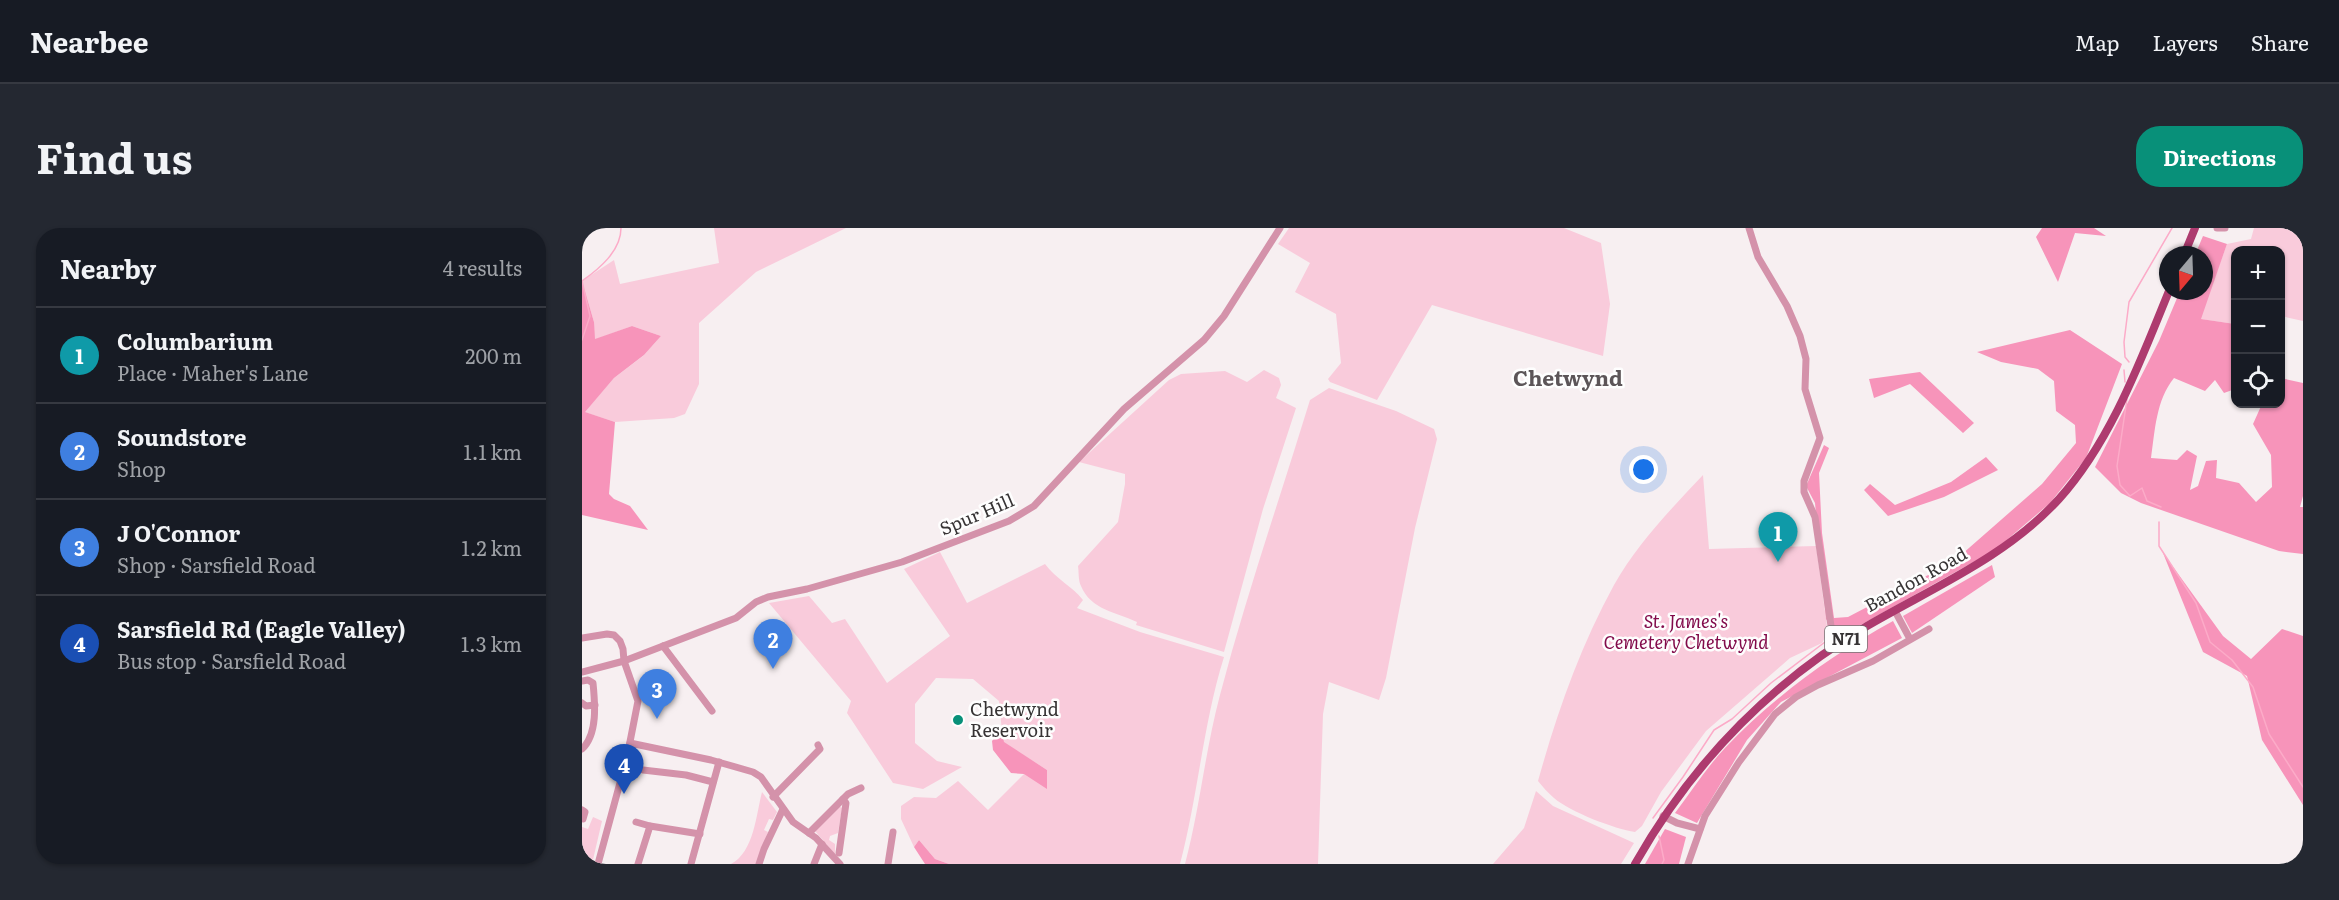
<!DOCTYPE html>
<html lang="en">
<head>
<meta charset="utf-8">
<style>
  body { margin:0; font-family:Literata,serif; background:#242831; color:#f1f3f6 }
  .controls { position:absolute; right:18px; top:18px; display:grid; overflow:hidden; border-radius:12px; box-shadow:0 2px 4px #0004 }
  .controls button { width:54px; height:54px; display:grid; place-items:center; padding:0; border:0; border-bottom:2px solid #363941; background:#171b24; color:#f1f3f6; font:30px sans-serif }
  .compass { position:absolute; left:1577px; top:18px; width:54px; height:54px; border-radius:50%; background:#171b24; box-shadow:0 2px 4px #0004; rotate:199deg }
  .you { position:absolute; left:1062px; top:242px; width:21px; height:21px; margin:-15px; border:4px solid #fff; border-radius:50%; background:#1a73e8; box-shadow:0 0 0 9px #1a73e833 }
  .badge { display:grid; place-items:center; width:39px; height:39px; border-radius:50%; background:#089079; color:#fff; font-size:20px; font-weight:700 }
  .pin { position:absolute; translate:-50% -50px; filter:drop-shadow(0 2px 3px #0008) }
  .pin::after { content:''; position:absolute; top:32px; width:21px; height:18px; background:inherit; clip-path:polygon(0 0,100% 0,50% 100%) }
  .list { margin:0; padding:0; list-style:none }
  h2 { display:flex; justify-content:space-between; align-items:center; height:78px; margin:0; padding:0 24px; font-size:26px }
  h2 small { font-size:20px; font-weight:400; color:#9ea1a6 }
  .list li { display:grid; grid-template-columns:39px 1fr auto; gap:18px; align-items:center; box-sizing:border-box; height:96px; padding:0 24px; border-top:2px solid #363941 }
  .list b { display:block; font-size:22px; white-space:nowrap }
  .list p { margin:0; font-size:20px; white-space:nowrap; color:#9ea1a6 }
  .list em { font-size:20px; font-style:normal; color:#9ea1a6 }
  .icon { flex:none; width:33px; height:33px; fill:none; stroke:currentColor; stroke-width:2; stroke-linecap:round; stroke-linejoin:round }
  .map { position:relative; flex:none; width:1721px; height:636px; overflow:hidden; border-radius:24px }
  header { display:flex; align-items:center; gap:36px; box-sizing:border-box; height:84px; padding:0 30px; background:#171b24; border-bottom:2px solid #363941 }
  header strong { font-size:28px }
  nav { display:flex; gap:33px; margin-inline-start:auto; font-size:21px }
  .intro { display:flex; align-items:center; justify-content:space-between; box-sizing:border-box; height:144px; padding:0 36px }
  h1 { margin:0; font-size:42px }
  .button { padding:15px 27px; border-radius:24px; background:#089079; color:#fff; font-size:21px; font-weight:700 }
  main { display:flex; gap:36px; padding:0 36px }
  aside { flex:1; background:#171b24; border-radius:24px; box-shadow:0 2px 4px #0004 }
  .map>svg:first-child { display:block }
  .green { fill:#f9cbdb }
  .forest { fill:#f794ba }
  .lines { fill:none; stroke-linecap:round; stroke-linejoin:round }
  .stream { stroke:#fcabc8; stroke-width:1.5 }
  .minor { stroke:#d492aa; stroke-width:7 }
  .major { stroke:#ae3b6f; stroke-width:8 }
  .poi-dot { fill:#089079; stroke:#fefefe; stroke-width:2 }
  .labels { text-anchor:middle; stroke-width:5; stroke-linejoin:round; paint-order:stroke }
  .shield { fill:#fefefe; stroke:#737171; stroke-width:1.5 }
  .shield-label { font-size:16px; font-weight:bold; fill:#373435 }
  .street-label { font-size:18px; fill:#373435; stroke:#fefefe }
  .park-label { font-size:18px; font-style:italic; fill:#820b4b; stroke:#fefefe }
  .poi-label { font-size:18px; fill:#373435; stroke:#fefefe; text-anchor:start }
  .quarter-label { font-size:21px; font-weight:bold; fill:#5c5558; stroke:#fefefe }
</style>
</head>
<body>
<header>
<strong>Nearbee</strong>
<nav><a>Map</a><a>Layers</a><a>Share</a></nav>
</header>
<div class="intro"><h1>Find us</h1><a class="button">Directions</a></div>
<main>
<aside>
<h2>Nearby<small>4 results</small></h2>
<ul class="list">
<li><span class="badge" style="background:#0f9aa8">1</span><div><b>Columbarium</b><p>Place · Maher's Lane</p></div><em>200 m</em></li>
<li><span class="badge" style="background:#3f7fe0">2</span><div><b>Soundstore</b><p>Shop</p></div><em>1.1 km</em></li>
<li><span class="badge" style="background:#3f7fe0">3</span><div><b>J O'Connor</b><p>Shop · Sarsfield Road</p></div><em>1.2 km</em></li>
<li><span class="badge" style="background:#1a4fb4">4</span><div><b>Sarsfield Rd (Eagle Valley)</b><p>Bus stop · Sarsfield Road</p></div><em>1.3 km</em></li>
</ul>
</aside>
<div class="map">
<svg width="1721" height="636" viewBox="0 0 1721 636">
  <rect width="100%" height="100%" fill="#f7eff1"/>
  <g class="green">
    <path d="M132 0H264L174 44 117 95V156L103 186 92 190 33 194 2 184 32 150 61 128 79 108 50 98 12 112V94L0 53 32 32 38 56 137 35Z"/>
    <path d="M707 0H982L1019 15 1028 76 1021 128 850 77 795 172 748 154 746 151 759 135 754 86 713 64 728 35 696 16Z"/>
    <path d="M1672 0H1721V93L1699 88 1698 22H1654L1653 96 1618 91 1645 16 1669 11Z"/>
    <path d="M682 142 697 150 699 157 694 170 714 180 681 281 642 424 554 397 555 394C534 384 509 382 499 358 496 352 497 344 496 338L536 294 543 256V246L497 234 587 152 599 146 643 143 665 154Z"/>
    <path d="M747 160 814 183 852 201 855 211 833 300 804 450 797 472 747 454 741 486 736 636H603C618 580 623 523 638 467 664 368 698 270 728 172Z"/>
    <path d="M1121 247 1127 321 1234 318 1246 405 1240 415 1208 430 1124 503 1079 564 1060 598 1053 604C1033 601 988 584 972 570 966 565 961 559 956 553 975 485 998 419 1032 357 1055 316 1089 281 1121 247Z"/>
    <path d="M358 324 385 375 463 336C474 351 490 358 501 372L495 380 558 404 642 429C621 496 616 568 598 636H367L353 631 337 612 332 619 319 591V578L332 569 354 570 376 553 406 582 442 546 465 542 421 514 417 473 391 451 354 450 333 476V515L355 533 380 539 341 561 311 555 265 485 269 473 187 375 227 368 250 395 263 391 305 455 368 408 322 341Z"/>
    <path d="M954 563 971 578 1052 615 1039 636H911L942 600Z"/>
    <path d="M180 564 195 584 191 592 187 591 182 602 186 604 175 636H149C172 624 174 587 180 564Z"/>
    <path d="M257 578 260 580 256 605 248 608 247 612 253 616V626L233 603Z"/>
    <path d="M11 589 20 593 10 636H0V599L6 601Z"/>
  </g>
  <g class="forest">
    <path d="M1460 0H1512L1524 8 1493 5 1476 54 1454 9Z"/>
    <path d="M1621 8 1645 16 1619 91 1653 96V161L1642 165 1633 152 1623 163 1592 150C1574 172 1573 203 1569 230L1595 232 1605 222 1615 228 1608 262 1616 258 1624 233 1635 232 1634 250 1657 255 1674 274 1690 259 1689 227 1671 196 1680 176H1698L1699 150 1721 155V268L1718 279H1721V326L1697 323 1559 275 1539 265 1513 239 1577 113 1598 63H1622V27H1613Z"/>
    <path d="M0 53 12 94 13 111 50 98 79 108 62 127 32 150 3 184 33 194 27 266 32 271 48 278 66 302 0 287Z"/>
    <path d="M1488 102 1540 136 1504 230 1468 275 1413 322 1257 409 1244 391 1233 275 1224 258 1242 217 1247 220 1237 245 1240 305 1252 390 1266 389 1371 334 1460 256 1494 215 1493 197 1474 183 1472 153 1456 141 1419 134 1395 124Z"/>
    <path d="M1338 144 1392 195 1381 205 1328 156 1292 170 1287 151Z"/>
    <path d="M1404 229 1416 242 1362 269 1306 288 1282 262 1288 256 1313 277 1369 254Z"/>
    <path d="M1581 325 1641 408 1669 431 1700 401 1721 408V577L1680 512 1665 448 1621 424Z"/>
    <path d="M1410 337 1413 349 1330 405 1321 388Z"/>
    <path d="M1311 393 1320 410 1199 474 1165 512 1115 595 1093 585C1109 564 1125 539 1143 520 1192 469 1249 427 1311 393Z"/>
    <path d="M419 502 422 514 465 542V561L442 546 429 545 411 522 410 513Z"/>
    <path d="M1083 601 1104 609 1097 636H1063Z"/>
    <path d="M337 612 353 631 367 636H343L332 619Z"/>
  </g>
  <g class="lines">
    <g class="stream">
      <path d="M0 112 8 88 0 53C17 41 39 23 39 0"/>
      <path d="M1547 134 1543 129 1542 114 1547 74 1590 0"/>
      <path d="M1542 142 1543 154"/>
      <path d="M1545 171 1535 238 1538 257 1548 268 1560 260 1565 273 1579 279"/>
      <path d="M1577 294V318L1614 375 1628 414 1650 432 1671 459 1687 506 1721 559"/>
      <path d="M1071 590 1101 549 1132 502 1150 491 1189 455 1243 414"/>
      <path d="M1077 608 1082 632 1080 636"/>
    </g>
    <g class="minor">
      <path d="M1167 0 1176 29 1205 78 1218 108 1224 131 1223 161 1238 210 1222 253V264L1233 289 1249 398 1257 415"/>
      <path d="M1635 0H1643"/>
      <path d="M1313 383 1328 411"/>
      <path d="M0 410 25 406 32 407 38 413 41 421 42 433 56 473 45 529 16 636"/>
      <path d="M81 418 130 483"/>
      <path d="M0 444 42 433 154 390 174 374 186 369 225 361 320 334 427 293 452 278 542 181 622 112 642 88 698 0"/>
      <path d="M0 453 6 452 11 455C13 475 16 506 0 521"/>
      <path d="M0 475 4 478 13 477"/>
      <path d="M48 515 129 532 171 544 179 549 211 594 234 610 258 636"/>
      <path d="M61 542 104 547 131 554"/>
      <path d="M191 569 238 521 236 517"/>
      <path d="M0 582 3 584 1 591"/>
      <path d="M1081 588 1095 595 1118 601"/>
      <path d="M54 594 68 598 118 606"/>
      <path d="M227 605 266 566 279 560"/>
      <path d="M257 625 264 575 261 571"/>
      <path d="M56 636 68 598"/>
      <path d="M109 636 137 534"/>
      <path d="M177 636 182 621 201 581"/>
      <path d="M232 636 240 616"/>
      <path d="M306 636 311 604"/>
      <path d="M1106 636 1123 588 1157 534 1193 486 1214 469 1236 457 1291 433 1347 401"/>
    </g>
    <g class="major">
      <path d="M1602 27 1613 0"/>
      <path d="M1053 636C1109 537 1187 456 1285 398 1352 359 1424 329 1477 271 1529 213 1558 134 1587 63"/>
    </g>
  </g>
  <circle class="poi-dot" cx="376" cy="492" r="6"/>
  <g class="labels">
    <rect class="shield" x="1243" y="398" width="42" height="26" rx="4.5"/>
    <g class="shield-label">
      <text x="1264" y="417">N71</text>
    </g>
    <g class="street-label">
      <text transform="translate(395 287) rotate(-23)" y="6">Spur Hill</text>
      <text transform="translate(1334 352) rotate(-29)" y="6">Bandon Road</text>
    </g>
    <g class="park-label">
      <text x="1104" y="400">St. James's<tspan x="1104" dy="21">Cemetery Chetwynd</tspan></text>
    </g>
    <g class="poi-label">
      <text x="388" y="488">Chetwynd<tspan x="388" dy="21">Reservoir</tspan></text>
    </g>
    <g class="quarter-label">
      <text x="986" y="158">Chetwynd</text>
    </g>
  </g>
</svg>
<div class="controls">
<button>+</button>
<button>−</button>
<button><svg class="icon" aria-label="locate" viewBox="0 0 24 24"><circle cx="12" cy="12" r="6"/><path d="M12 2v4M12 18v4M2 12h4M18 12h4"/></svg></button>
</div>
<svg class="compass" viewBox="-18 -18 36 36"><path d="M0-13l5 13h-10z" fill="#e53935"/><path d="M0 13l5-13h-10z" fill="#9ea1a6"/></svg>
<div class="you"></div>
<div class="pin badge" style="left:1196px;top:334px;background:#0f9aa8">1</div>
<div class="pin badge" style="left:191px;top:441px;background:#3f7fe0">2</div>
<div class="pin badge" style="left:75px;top:491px;background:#3f7fe0">3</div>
<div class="pin badge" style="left:42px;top:566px;background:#1a4fb4">4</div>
</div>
</main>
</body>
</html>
